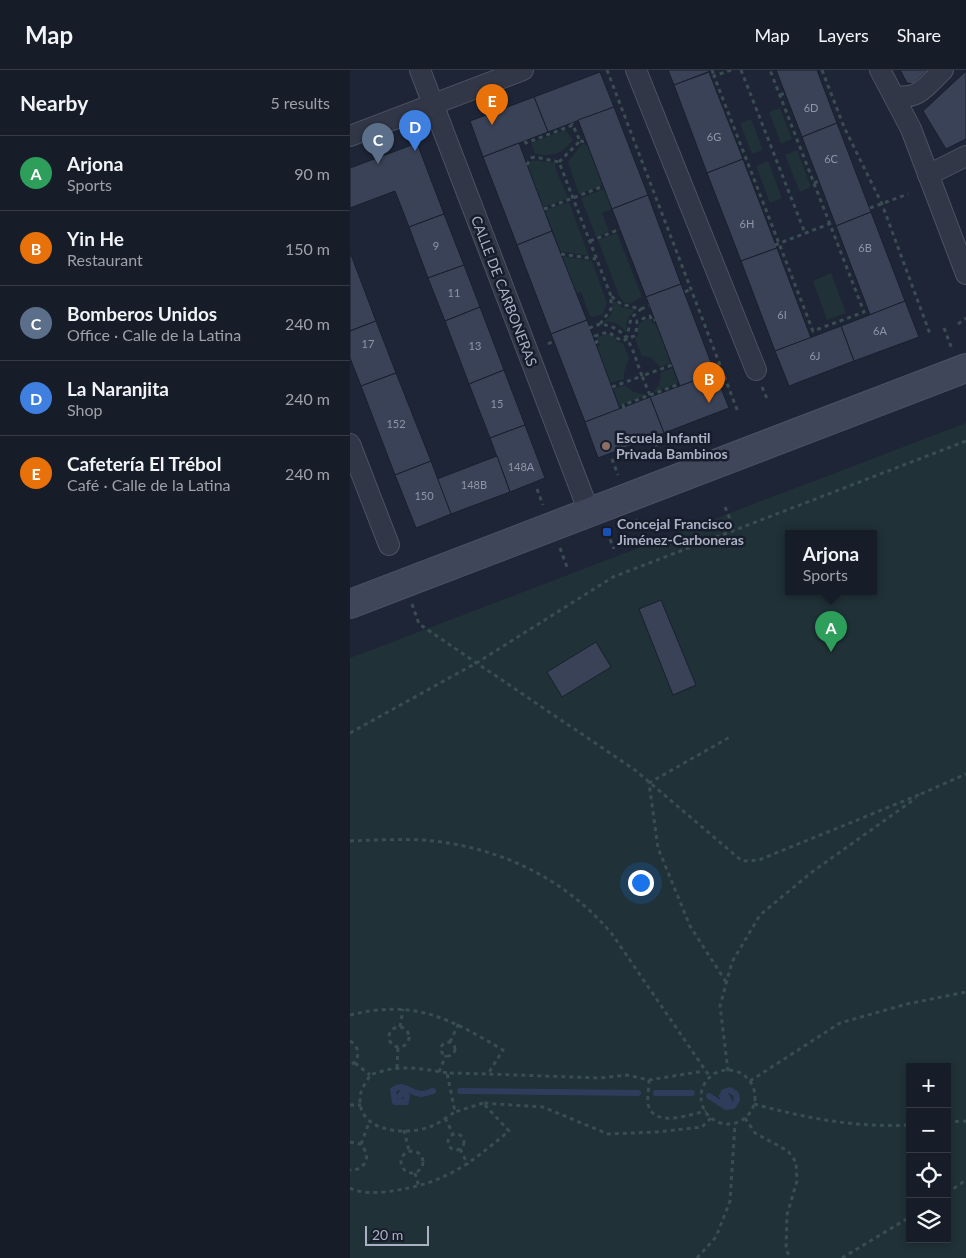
<!DOCTYPE html>
<html lang="en">
<head>
<meta charset="utf-8">
<style>
  body { margin:0; font-family:Lato,sans-serif; background:#232934; color:#f1f3f6 }
  .controls { position:absolute; right:15px; bottom:15px; display:grid; overflow:hidden; border-radius:0px; box-shadow:0 2px 8px #0003 }
  .controls button { width:45px; height:45px; display:grid; place-items:center; padding:0; border:0; border-bottom:1px solid #353a45; background:#161c28; color:#f1f3f6; font:25px sans-serif }
  .scale { position:absolute; left:15px; bottom:12px; width:64px; box-sizing:border-box; padding-left:5px; border:2px solid #abb1c4; border-top:0; font-size:14px; line-height:18px; white-space:nowrap; color:#abb1c4; -webkit-text-stroke:4px #171d2b; paint-order:stroke }
  .you { position:absolute; left:290px; top:812px; width:18px; height:18px; margin:-12px; border:4px solid #fff; border-radius:50%; background:#1a73e8; box-shadow:0 0 0 8px #1a73e833 }
  .badge { display:grid; place-items:center; width:32px; height:32px; border-radius:50%; background:#789afc; color:#fff; font-size:16px; font-weight:700 }
  .pin { position:absolute; translate:-50% -41px; filter:drop-shadow(0 1px 2px #0008) }
  .pin::after { content:''; position:absolute; top:26px; width:18px; height:15px; background:inherit; clip-path:polygon(0 0,100% 0,50% 100%) }
  .popup { position:absolute; left:435px; top:460px; width:92px; height:65px; box-sizing:border-box; display:grid; place-content:center; border-radius:0px; background:#161c28; filter:drop-shadow(0 1px 4px #0005); font-size:16px; white-space:nowrap; color:#9ea1a8 }
  .popup b { font-size:19px; color:#f1f3f6 }
  .popup::after { content:''; position:absolute; left:50%; top:100%; margin-left:-10px; border:10px solid transparent; border-top-color:#161c28 }
  .list { margin:0; padding:0; list-style:none }
  h2 { display:flex; justify-content:space-between; align-items:center; height:65px; margin:0; padding:0 20px; font-size:21px }
  h2 small { font-size:16px; font-weight:400; color:#9ea1a8 }
  .list li { display:grid; grid-template-columns:32px 1fr auto; gap:15px; align-items:center; box-sizing:border-box; height:75px; padding:0 20px; border-top:1px solid #353a45 }
  .list b { display:block; font-size:19px; white-space:nowrap }
  .list p { margin:0; font-size:16px; white-space:nowrap; color:#9ea1a8 }
  .list em { font-size:16px; font-style:normal; color:#9ea1a8 }
  .icon { flex:none; width:28px; height:28px; fill:none; stroke:currentColor; stroke-width:2; stroke-linecap:round; stroke-linejoin:round }
  .map { position:relative; flex:none; width:616px; height:1188px; overflow:hidden }
  header { display:flex; align-items:center; gap:30px; box-sizing:border-box; height:70px; padding:0 25px; background:#161c28; border-bottom:1px solid #353a45 }
  header strong { font-size:24px }
  nav { display:flex; gap:28px; margin-inline-start:auto; font-size:18px }
  main { display:flex }
  aside { flex:1; background:#161c28 }
  .map>svg:first-child { display:block }
  .green { fill:#203137; fill-rule:evenodd }
  .lines { fill:none; stroke-linecap:round; stroke-linejoin:round }
  .stream { stroke:#2f3c5c; stroke-width:6 }
  .building { fill:#3a4257; stroke:#191f2d }
  .street-casing { stroke:#4c5262; stroke-width:22 }
  .secondary-casing { stroke:#4c5262; stroke-width:30 }
  .path { stroke:#3a4d52; stroke-width:3; stroke-dasharray:4 4; stroke-linecap:butt }
  .street { stroke:#313746; stroke-width:20 }
  .secondary { stroke:#3f465a; stroke-width:28 }
  .education-dot { fill:#8d6e63; stroke:#171d2b; stroke-width:2 }
  .transit-dot { fill:#1a4fb4; stroke:#171d2b; stroke-width:2 }
  .labels { text-anchor:middle; stroke-width:5; stroke-linejoin:round; paint-order:stroke }
  .number-label { font-size:11px; fill:#8f95a9 }
  .street-label { font-size:14px; fill:#abb1c4; stroke:#171d2b }
  .poi-label { font-size:14px; font-weight:bold; fill:#abb1c4; stroke:#171d2b; text-anchor:start }
</style>
</head>
<body>
<header>
<strong>Map</strong>
<nav><a>Map</a><a>Layers</a><a>Share</a></nav>
</header>
<main>
<aside>
<h2>Nearby<small>5 results</small></h2>
<ul class="list">
<li><span class="badge" style="background:#2e9e5b">A</span><div><b>Arjona</b><p>Sports</p></div><em>90 m</em></li>
<li><span class="badge" style="background:#e8710a">B</span><div><b>Yin He</b><p>Restaurant</p></div><em>150 m</em></li>
<li><span class="badge" style="background:#5c6f8a">C</span><div><b>Bomberos Unidos</b><p>Office · Calle de la Latina</p></div><em>240 m</em></li>
<li><span class="badge" style="background:#3f7fe0">D</span><div><b>La Naranjita</b><p>Shop</p></div><em>240 m</em></li>
<li><span class="badge" style="background:#e8710a">E</span><div><b>Cafetería El Trébol</b><p>Café · Calle de la Latina</p></div><em>240 m</em></li>
</ul>
</aside>
<div class="map">
<svg width="616" height="1188" viewBox="0 0 616 1188">
  <rect width="100%" height="100%" fill="#1e2536"/>
  <g class="green">
    <path d="M430 38 442 69 431 74 419 42Z"/>
    <path d="M401 49 413 80 402 84 390 53Z"/>
    <path d="M215 60 223 70C211 84 204 87 185 84L181 73Z"/>
    <path d="M232 74 238 75 253 115 229 124 218 92Z"/>
    <path d="M447 80 461 117 450 122 435 85Z"/>
    <path d="M182 90 206 93 205 97 218 128 193 137 178 97Z"/>
    <path d="M418 91 432 128 420 133 406 96Z"/>
    <path d="M254 119 262 139 252 143 259 161 246 167 231 128Z"/>
    <path d="M219 132 239 186 210 181 195 140Z"/>
    <path d="M267 163 292 227 280 234 274 232 269 226 248 170Z"/>
    <path d="M212 186 242 191 257 233 253 244 243 247 240 246 231 222 226 223Z"/>
    <path d="M481 203 496 243 477 250 463 211Z"/>
    <path d="M262 229C271 238 275 240 287 239 277 247 275 251 277 264 270 254 265 251 253 252 263 245 264 241 262 229Z"/>
    <path d="M300 248 303 254H306L321 293 310 297 302 288 292 286 285 269 288 266C287 254 290 252 300 248Z"/>
    <path d="M258 264 265 267 267 272 273 273 279 288 274 302V309L260 313 247 277 250 275 247 267Z"/>
    <path d="M323 298 328 313 302 323 309 315 311 302Z"/>
    <path d="M275 315 284 322 297 325 269 336 263 319Z"/>
    <path d="M616 353V1188H0V588ZM438 463H524V521H438ZM560 997H597V1169H560Z"/>
  </g>
  <g class="lines">
    <g class="stream">
      <path d="M110 1021 288 1023"/>
      <path d="M306 1023H342"/>
      <path d="M50 1026 53 1022 57 1026 56 1032H45L43 1020C55 1012 59 1023 71 1024 75 1024 79 1022 83 1021"/>
      <path d="M359 1026 376 1037 383 1036 387 1030 386 1024 380 1020 374 1022 372 1026 375 1032 379 1031 377 1027"/>
    </g>
  </g>
  <g class="building">
    <path d="M318 0H363L324 15Z"/>
    <path d="M426 0H467L487 53 452 67Z"/>
    <path d="M550 0H578L563 14 557 13Z"/>
    <path d="M616 1V69L596 79 573 41Z"/>
    <path d="M250 2 264 37 198 62 184 27Z"/>
    <path d="M359 2 393 89 357 103 324 15Z"/>
    <path d="M184 27 198 62 133 87 120 51Z"/>
    <path d="M264 37 298 125 262 139 228 50Z"/>
    <path d="M487 53 521 142 486 156 452 67Z"/>
    <path d="M67 73 94 144 59 157 45 121 0 138V98Z"/>
    <path d="M169 73 202 161 167 175 133 87Z"/>
    <path d="M393 89 427 178 391 191 357 103Z"/>
    <path d="M298 125 331 214 296 227 262 139Z"/>
    <path d="M521 142 555 231 520 245 486 156Z"/>
    <path d="M94 144 114 195 78 208 59 157Z"/>
    <path d="M202 161 237 250 201 264 167 175Z"/>
    <path d="M427 178 461 268 425 281 391 191Z"/>
    <path d="M0 182 26 251 0 261Z"/>
    <path d="M114 195 130 237 95 251 78 208Z"/>
    <path d="M331 214 365 303 330 316 296 227Z"/>
    <path d="M555 231 569 267 504 291 491 256Z"/>
    <path d="M130 237 154 300 119 314 95 251Z"/>
    <path d="M237 250 270 339 235 352 201 264Z"/>
    <path d="M26 251 46 303 11 316 0 288V261Z"/>
    <path d="M491 256 504 291 439 316 425 281Z"/>
    <path d="M154 300 175 355 140 368 119 314Z"/>
    <path d="M46 303 81 391 45 405 11 316Z"/>
    <path d="M365 303 379 338 314 363 300 327Z"/>
    <path d="M300 327 314 363 248 388 235 352Z"/>
    <path d="M175 355 195 408 160 422 140 368Z"/>
    <path d="M147 386 160 422 101 444 87 409Z"/>
    <path d="M81 391 101 444 66 458 45 405Z"/>
    <path d="M311 530 346 615 323 625 289 539Z"/>
    <path d="M246 572 261 597 212 627 197 602Z"/>
  </g>
  <g class="lines">
    <g class="street-casing">
      <g id="street">
        <path d="M70 0 239 442"/>
        <path d="M286 0 406 300"/>
        <path d="M530 0 561 59 616 204"/>
        <path d="M546 26C569 30 577 15 593 0"/>
        <path d="M0 66 173 0"/>
        <path d="M578 105 616 86"/>
        <path d="M0 374 39 475"/>
      </g>
    </g>
    <g class="secondary-casing">
      <path id="secondary" d="M0 534 616 298"/>
    </g>
    <g class="path">
      <path d="M257 0 388 342"/>
      <path d="M362 0 364 6"/>
      <path d="M381 0 364 6 463 261 514 242 420 0"/>
      <path d="M391 0 455 163"/>
      <path d="M472 0 494 57 532 134 580 264"/>
      <path d="M430 25 435 23"/>
      <path d="M175 71 176 73 223 55"/>
      <path d="M230 71 236 72"/>
      <path d="M209 92 230 71 222 53"/>
      <path d="M177 95 181 88 185 87 209 92 261 226"/>
      <path d="M464 113 469 111"/>
      <path d="M520 138 558 124"/>
      <path d="M194 139 254 116"/>
      <path d="M240 171 270 159"/>
      <path d="M425 175 484 152"/>
      <path d="M211 184 246 189"/>
      <path d="M335 222 341 219"/>
      <path d="M291 239 299 236"/>
      <path d="M608 254 616 248"/>
      <path d="M239 258 250 254"/>
      <path d="M594 258 602 279"/>
      <path d="M245 273 247 272 245 266C262 260 258 263 272 271L284 266 286 263 287 251 300 246 302 251 305 250"/>
      <path d="M198 274 204 271"/>
      <path d="M262 317 292 306C282 281 281 258 250 254L261 239V226L271 234 291 239 281 248 277 267"/>
      <path d="M412 317 418 331"/>
      <path d="M300 325 327 315 328 317"/>
      <path d="M274 338 273 335 300 325 292 306 322 295"/>
      <path d="M305 373 311 387"/>
      <path d="M262 389 268 405"/>
      <path d="M187 419 193 435"/>
      <path d="M375 437 384 459"/>
      <path d="M286 449 293 468"/>
      <path d="M257 462 264 479"/>
      <path d="M210 478 217 497"/>
      <path d="M62 534 69 554 285 700 392 791 409 790 571 724"/>
      <path d="M0 663 128 592 263 507 616 371"/>
      <path d="M571 724 616 704"/>
      <path d="M0 771C24 770 49 769 73 770 147 776 214 807 262 864L360 1007"/>
      <path d="M376 912 340 856 308 778 299 713 380 667"/>
      <path d="M0 945C64 929 99 948 153 980L138 1004 250 1008 277 1005 299 1010 354 1001"/>
      <circle cx="49" cy="967" r="10"/>
      <path d="M50 957 53 939"/>
      <path d="M0 971C11 978 10 989 0 996"/>
      <path d="M100 972 109 953"/>
      <circle cx="98" cy="979" r="7"/>
      <path d="M5 993 20 1005"/>
      <path d="M47 998 48 977"/>
      <circle cx="378" cy="1027" r="27"/>
      <path d="M378 1001 370 936 382 892 410 845 462 802 566 728"/>
      <path d="M89 1002 96 985"/>
      <path d="M97 1003C68 998 49 994 20 1005 18 1010 12 1017 11 1022 2 1062 56 1067 82 1056 90 1053 98 1046 105 1042"/>
      <path d="M299 1010C299 1017 297 1027 298 1034 304 1059 340 1044 356 1041"/>
      <path d="M400 1011 490 953 557 934 616 922"/>
      <path d="M133 1033 105 1042 97 1003 138 1004"/>
      <path d="M404 1034C456 1048 506 1058 560 1055"/>
      <path d="M0 1035H11"/>
      <path d="M95 1048 103 1064"/>
      <path d="M395 1048 405 1063 438 1081 446 1092 447 1111 437 1145 436 1179 440 1188"/>
      <path d="M597 1052 616 1051"/>
      <path d="M54 1060 59 1081"/>
      <circle cx="106" cy="1072" r="8"/>
      <path d="M0 1072 11 1074 17 1084C16 1095 11 1100 0 1100"/>
      <path d="M11 1074 19 1053"/>
      <path d="M110 1079 118 1095"/>
      <circle cx="62" cy="1092" r="11"/>
      <path d="M65 1103 69 1117"/>
      <path d="M0 1118C11 1124 30 1123 42 1121 96 1113 118 1095 159 1061L133 1033 193 1037 258 1064 307 1062 352 1057 361 1048"/>
      <path d="M597 1123 616 1110"/>
      <path d="M347 1188 366 1167 380 1131 385 1054"/>
      <path d="M492 1188 560 1147"/>
    </g>
    <use href="#street" class="street"/>
    <use href="#secondary" class="secondary"/>
  </g>
  <circle class="education-dot" cx="256" cy="376" r="5"/>
  <rect class="transit-dot" x="252" y="457" width="10" height="10" rx="2.5"/>
  <g class="labels">
    <g class="number-label">
      <text x="461" y="42">6D</text>
      <text x="364" y="71">6G</text>
      <text x="481" y="93">6C</text>
      <text x="397" y="158">6H</text>
      <text x="86" y="180">9</text>
      <text x="515" y="182">6B</text>
      <text x="104" y="227">11</text>
      <text x="432" y="249">6I</text>
      <text x="530" y="265">6A</text>
      <text x="18" y="278">17</text>
      <text x="125" y="280">13</text>
      <text x="465" y="290">6J</text>
      <text x="147" y="338">15</text>
      <text x="46" y="358">152</text>
      <text x="171" y="401">148A</text>
      <text x="124" y="419">148B</text>
      <text x="74" y="430">150</text>
    </g>
    <g class="street-label">
      <text transform="translate(154 221) rotate(69)" y="5">CALLE DE CARBONERAS</text>
    </g>
    <g class="poi-label">
      <text x="266" y="373">Escuela Infantil<tspan x="266" dy="16">Privada Bambinos</tspan></text>
      <text x="267" y="459">Concejal Francisco<tspan x="267" dy="16">Jiménez-Carboneras</tspan></text>
    </g>
  </g>
</svg>
<div class="controls">
<button>+</button>
<button>−</button>
<button><svg class="icon" aria-label="locate" viewBox="0 0 24 24"><circle cx="12" cy="12" r="6"/><path d="M12 2v4M12 18v4M2 12h4M18 12h4"/></svg></button>
<button><svg class="icon" aria-label="layers" viewBox="0 0 24 24"><path d="M12 4l9 5-9 5-9-5zM3 14l9 5 9-5"/></svg></button>
</div>
<div class="scale">20 m</div>
<div class="you"></div>
<div class="pin badge" style="left:481px;top:582px;background:#2e9e5b">A</div>
<div class="popup"><b>Arjona</b>Sports</div>
<div class="pin badge" style="left:359px;top:333px;background:#e8710a">B</div>
<div class="pin badge" style="left:28px;top:94px;background:#5c6f8a">C</div>
<div class="pin badge" style="left:65px;top:81px;background:#3f7fe0">D</div>
<div class="pin badge" style="left:142px;top:55px;background:#e8710a">E</div>
</div>
</main>
</body>
</html>
